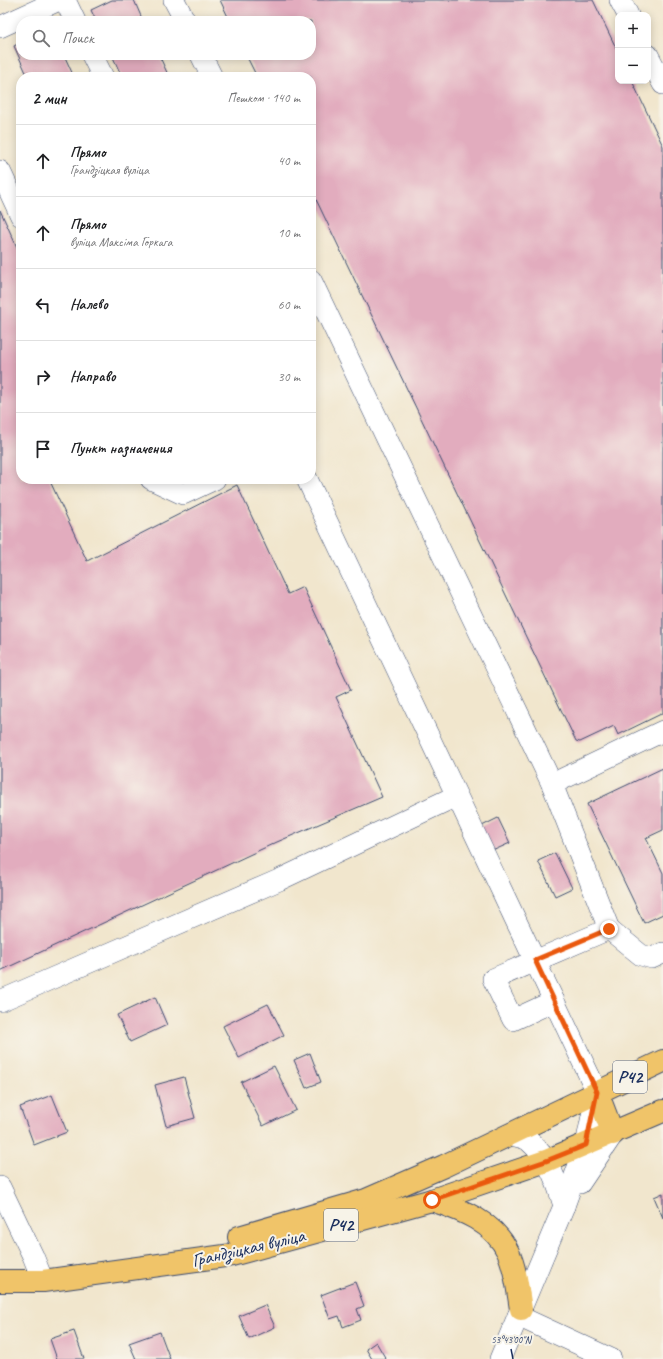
<!DOCTYPE html>
<html lang="ru">
<head>
<meta charset="utf-8">
<style>
  body { margin:0; font-family:Caveat,sans-serif; background:#f2f2f2; color:#202124 }
  .controls { position:absolute; right:12px; top:12px; display:grid; overflow:hidden; border-radius:8px; box-shadow:0 2px 10px #0003 }
  .controls button { width:36px; height:36px; display:grid; place-items:center; padding:0; border:0; border-bottom:1px solid #e0e0e0; background:#fff; color:#202124; font:20px sans-serif }
  .stop { position:absolute; width:12px; height:12px; margin:-9px; border:3px solid #ea580c; border-radius:50%; background:#fff }
  .stop.end { background:#ea580c; border-color:#fff; box-shadow:0 1px 4px #0008 }
  .list { margin:0; padding:0; list-style:none }
  h2 { display:flex; justify-content:space-between; align-items:center; height:52px; margin:0; padding:0 16px; font-size:17px }
  h2 small { font-size:13px; font-weight:400; color:#757577 }
  .list li { display:grid; grid-template-columns:26px 1fr auto; gap:12px; align-items:center; box-sizing:border-box; height:72px; padding:0 16px; border-top:1px solid #e0e0e0 }
  .list b { display:block; font-size:15px; white-space:nowrap }
  .list p { margin:0; font-size:13px; white-space:nowrap; color:#757577 }
  .list em { font-size:13px; font-style:normal; color:#757577 }
  .icon { flex:none; width:22px; height:22px; fill:none; stroke:currentColor; stroke-width:2; stroke-linecap:round; stroke-linejoin:round }
  .map { position:relative; flex:none; width:663px; height:1359px; overflow:hidden }
  .search { position:absolute; background:#fff; box-shadow:0 2px 10px #0003; left:16px; top:16px; width:300px; height:44px; display:flex; align-items:center; gap:10px; box-sizing:border-box; padding:0 14px; border-radius:16px; color:#757577; font-size:15px }
  .panel { position:absolute; background:#fff; box-shadow:0 2px 10px #0003; left:16px; top:72px; width:300px; height:412px; border-radius:16px }
  .map>svg:first-child { display:block }
  .building { fill:#e2acbe }
  .lines { fill:none; stroke-linecap:round; stroke-linejoin:round }
  .minor-casing { stroke:#3b4a6f; stroke-width:22 }
  .major-casing { stroke:#3b4a6f; stroke-width:24 }
  .minor { stroke:#fff; stroke-width:21 }
  .major { stroke:#f0c469; stroke-width:22 }
  .route { stroke:#ea580c; stroke-width:5 }
  .ticks { fill:none; stroke:#1b2f5e; stroke-width:1.5 }
  .labels { text-anchor:middle; stroke-width:4; stroke-linejoin:round; paint-order:stroke }
  .shield { fill:#f7f3e8; stroke:#5d6a87; stroke-width:1 }
  .shield-label { font-size:18px; font-weight:bold; fill:#1b2f5e }
  .street-label { font-size:19px; fill:#1b2f5e; stroke:#f7f3e8 }
  .ticks-label { font-size:10px; text-anchor:middle; fill:#1b2f5e; stroke:#f7f3e8; stroke-width:4; stroke-linejoin:round; paint-order:stroke }
</style>
</head>
<body>
<div class="map">
<svg width="663" height="1359" viewBox="0 0 663 1359">
  <rect width="100%" height="100%" fill="#f7f3e8"/>
  <filter id="ink" filterUnits="userSpaceOnUse"><feTurbulence type="fractalNoise" baseFrequency=".025" numOctaves="2"/><feDisplacementMap in="SourceGraphic" scale="8" xChannelSelector="R" yChannelSelector="G"/><feConvolveMatrix kernelMatrix="1 2 1 2 8 2 1 2 1" color-interpolation-filters="sRGB"/></filter>
  <filter id="wash" filterUnits="userSpaceOnUse"><feTurbulence type="fractalNoise" baseFrequency=".012" numOctaves="4" result="noise"/><feDisplacementMap in="SourceGraphic" scale="16" xChannelSelector="R" yChannelSelector="G"/><feGaussianBlur stdDeviation="0.9" result="paint"/><feColorMatrix in="noise" values="0 0 0 0 0 0 0 0 0 0 0 0 0 0 0 0 0 1.4 0 .05"/><feComposite in="paint" operator="in"/></filter>
  <g filter="url(#wash)">
    <rect width="100%" height="100%" fill="#f1e6cd"/>
    <g id="blocks">
      <g class="building">
        <path d="M112 0H134L143 21H96L91 10Z"/>
        <path d="M220 0H593L618 52V81H632L663 146V713L618 735 614 726 580 742 576 741 311 189V77H257L246 55H311V21H230Z"/>
        <path d="M21 42V55H64L74 77H28L14 46Z"/>
        <path d="M112 55H159L169 77H122Z"/>
        <path d="M0 210 21 256V479H49L87 561 237 485 288 594 303 587 351 690 336 697 382 797 277 842 0 971Z"/>
        <path d="M663 768V830L646 838 663 873V914L644 923 587 804Z"/>
        <path d="M498 818 510 843 490 852 478 828Z"/>
        <path d="M555 853 572 888 555 896 538 861Z"/>
        <path d="M155 997 167 1025 130 1042 117 1015Z"/>
        <path d="M268 1004 284 1035 239 1058 223 1026Z"/>
        <path d="M310 1053 321 1082 306 1088 294 1060Z"/>
        <path d="M274 1066 296 1110 263 1126 241 1082Z"/>
        <path d="M184 1077 195 1118 166 1126 155 1085Z"/>
        <path d="M52 1095 67 1132 34 1145 20 1107Z"/>
        <path d="M663 1193V1218L654 1197Z"/>
        <path d="M355 1282 364 1306 357 1309 361 1320 343 1327 339 1316 330 1319 321 1295Z"/>
        <path d="M265 1305 275 1327 249 1339 239 1316Z"/>
        <path d="M74 1331 84 1359H57L50 1339Z"/>
        <path d="M160 1332 170 1359H136L129 1343Z"/>
        <path d="M376 1342 386 1359H372L366 1349Z"/>
      </g>
    </g>
  </g>
  <g filter="url(#ink)">
    <use href="#blocks" fill-opacity="0" stroke="#3b4a6f" stroke-width="1"/>
    <g class="lines">
      <g class="minor-casing">
        <g id="minor">
          <path d="M65 0 75 21"/>
          <path d="M174 0 185 21"/>
          <path d="M620 0 628 15"/>
          <path d="M0 27 59 0"/>
          <path d="M92 55 103 77"/>
          <path d="M201 55 212 77"/>
          <path d="M648 55 663 84"/>
          <path d="M0 171 21 216"/>
          <path d="M311 280 552 784 609 929"/>
          <path d="M151 479 183 494 215 479"/>
          <path d="M307 479 597 1092 586 1145 564 1206 500 1359"/>
          <path d="M552 784 663 731"/>
          <path d="M0 1001 279 880 456 796"/>
          <path d="M554 1001 513 1020 493 979 609 929 641 955 652 958 663 953"/>
          <path d="M508 1135C514 1136 524 1137 529 1141 549 1158 557 1182 564 1206"/>
          <path d="M580 1183 613 1134"/>
          <path d="M0 1187 33 1256 43 1281"/>
          <path d="M518 1316 611 1359"/>
        </g>
      </g>
      <g class="major-casing">
        <g id="major">
          <path d="M597 1092 613 1134"/>
          <path d="M432 1200C462 1210 494 1222 508 1252 516 1269 518 1291 521 1309"/>
          <path d="M239 1237 366 1200 444 1166 663 1061"/>
          <path d="M0 1281H43L232 1255 432 1200 546 1161 663 1111"/>
        </g>
      </g>
      <use href="#minor" class="minor"/>
      <use href="#major" class="major"/>
    </g>
  </g>
  <g class="lines" filter="url(#ink)">
    <path class="route" d="M432 1200 546 1161 586 1145 597 1092 535 960 609 929"/>
  </g>
  <path class="ticks" d="M511 1349 513 1359"/>
  <g class="labels">
    <g class="shield">
      <rect x="613" y="1061" width="34" height="32" rx="3"/>
      <rect x="324" y="1209" width="34" height="32" rx="3"/>
    </g>
    <g class="shield-label">
      <text x="630" y="1083">Р42</text>
      <text x="341" y="1231">Р42</text>
    </g>
    <g class="street-label">
      <text transform="translate(248 1247) rotate(-13)" y="7">Грандзіцкая вуліца</text>
    </g>
  </g>
  <g class="ticks-label">
    <text x="511" y="1343">53°43'00"N</text>
  </g>
</svg>
<div class="controls">
<button>+</button>
<button>−</button>
</div>
<div class="stop" style="left:432px;top:1200px"></div>
<div class="stop end" style="left:609px;top:929px"></div>
<div class="search"><svg class="icon" aria-label="search" viewBox="0 0 24 24"><circle cx="10" cy="10" r="6"/><path d="M15 15l6 6"/></svg>Поиск</div>
<section class="panel">
<h2>2 мин<small>Пешком · 140 m</small></h2>
<ul class="list">
<li><svg class="icon" aria-label="ahead" viewBox="0 0 24 24"><path d="M12 20V5M6 11l6-6 6 6"/></svg><div><b>Прямо</b><p>Грандзіцкая вуліца</p></div><em>40 m</em></li>
<li><svg class="icon" aria-label="ahead" viewBox="0 0 24 24"><path d="M12 20V5M6 11l6-6 6 6"/></svg><div><b>Прямо</b><p>вуліца Максіма Горкага</p></div><em>10 m</em></li>
<li><svg class="icon" aria-label="left" viewBox="0 0 24 24"><path d="M17 20v-9H6M10 6l-5 5 5 5"/></svg><div><b>Налево</b></div><em>60 m</em></li>
<li><svg class="icon" aria-label="right" viewBox="0 0 24 24"><path d="M7 20v-9h11M14 6l5 5-5 5"/></svg><div><b>Направо</b></div><em>30 m</em></li>
<li><svg class="icon" aria-label="arrive" viewBox="0 0 24 24"><path d="M6 21V4h12l-3 4 3 4H6"/></svg><div><b>Пункт назначения</b></div></li>
</ul>
</section>
</div>
</body>
</html>
